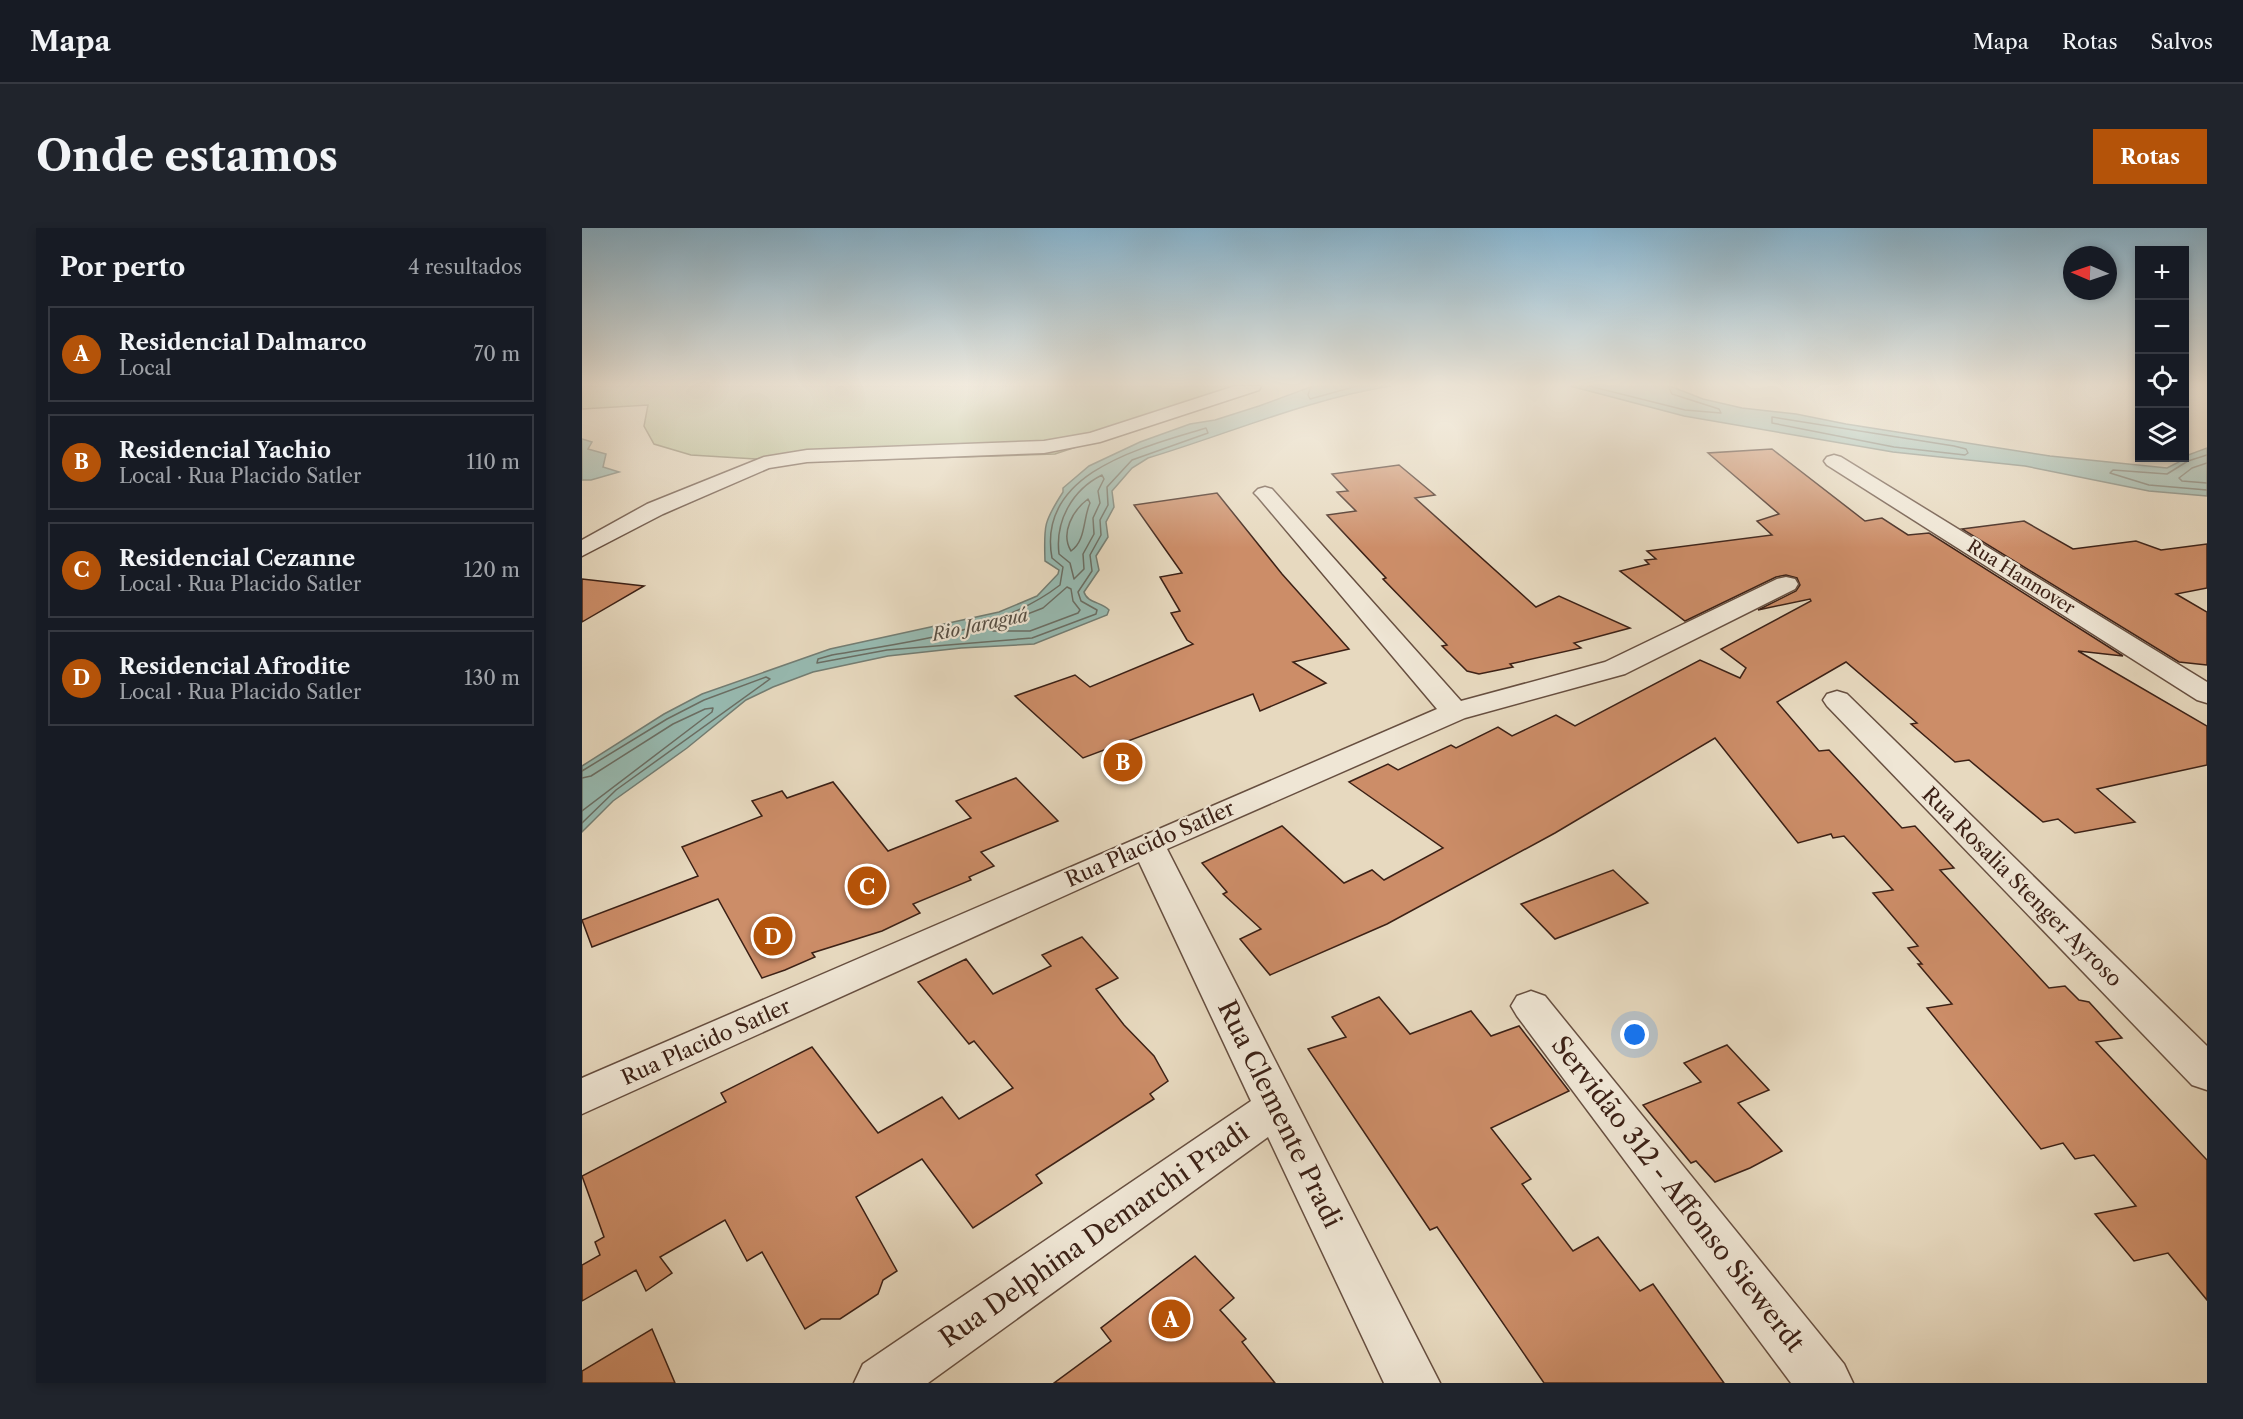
<!DOCTYPE html>
<html lang="pt">
<head>
<meta charset="utf-8">
<style>
  body { margin:0; font-family:"Libre Caslon Text",serif; background:#20242c; color:#f1f3f6 }
  .controls { position:absolute; right:18px; top:18px; display:grid; overflow:hidden; border-radius:0px; box-shadow:0 3px 9px #0003 }
  .controls button { width:54px; height:54px; display:grid; place-items:center; padding:0; border:0; border-bottom:2px solid #363941; background:#171b24; color:#f1f3f6; font:30px sans-serif }
  .compass { position:absolute; left:1481px; top:18px; width:54px; height:54px; border-radius:50%; background:#171b24; box-shadow:0 3px 9px #0003; rotate:272deg }
  .you { position:absolute; left:1053px; top:807px; width:21px; height:21px; margin:-15px; border:4px solid #fff; border-radius:50%; background:#1a73e8; box-shadow:0 0 0 9px #1a73e833 }
  .badge { display:grid; place-items:center; width:39px; height:39px; border-radius:50%; background:#b45309; color:#fff; font-size:20px; font-weight:700 }
  .pin { position:absolute; translate:-50% -50%; border:3px solid #fff; box-shadow:0 2px 6px #0006 }
  .list { margin:0; padding:0; list-style:none }
  h2 { display:flex; justify-content:space-between; align-items:center; height:78px; margin:0; padding:0 24px; font-size:26px }
  h2 small { font-size:20px; font-weight:400; color:#9ea1a6 }
  .list li { display:grid; grid-template-columns:39px 1fr auto; gap:18px; align-items:center; box-sizing:border-box; height:96px; margin:0 12px 12px; padding:0 12px; border:2px solid #363941; border-radius:0px }
  .list b { display:block; font-size:22px; white-space:nowrap }
  .list p { margin:0; font-size:20px; white-space:nowrap; color:#9ea1a6 }
  .list em { font-size:20px; font-style:normal; color:#9ea1a6 }
  .icon { flex:none; width:33px; height:33px; fill:none; stroke:currentColor; stroke-width:2; stroke-linecap:round; stroke-linejoin:round }
  .map { position:relative; flex:none; width:1625px; height:1155px; overflow:hidden; border-radius:0px }
  header { display:flex; align-items:center; gap:36px; box-sizing:border-box; height:84px; padding:0 30px; background:#171b24; border-bottom:2px solid #363941 }
  header strong { font-size:28px }
  nav { display:flex; gap:33px; margin-inline-start:auto; font-size:21px }
  .intro { display:flex; align-items:center; justify-content:space-between; box-sizing:border-box; height:144px; padding:0 36px }
  h1 { margin:0; font-size:42px }
  .button { padding:15px 27px; border-radius:0px; background:#b45309; color:#fff; font-size:21px; font-weight:700 }
  main { display:flex; gap:36px; padding:0 36px }
  aside { flex:1; background:#171b24; border-radius:0px; box-shadow:0 3px 9px #0003 }
  .map>svg:first-child { display:block }
  .green { fill:#b7bf91; stroke:#7a7054; stroke-width:1.5 }
  .water { fill:#97bab1; stroke:#737d73; stroke-width:1.5 }
  .lines { fill:none; stroke-linecap:round; stroke-linejoin:round }
  .shore { stroke:#6a6e64; stroke-width:1.5 }
  .building { fill:#cc8d68; stroke:#3c2116; stroke-width:1.5 }
  .minor-casing { stroke:#674f40; stroke-width:3 }
  .tertiary-casing { stroke:#674f40; stroke-width:3 }
  .minor { fill:#efe6d5; fill-rule:evenodd }
  .tertiary { fill:#efe6d5; fill-rule:evenodd }
  .labels { text-anchor:middle; stroke-width:4.5; stroke-linejoin:round; paint-order:stroke }
  .far-street-label { font-size:18px; fill:#3c2116; stroke:#efe6d5 }
  .far-water-label { font-size:18px; font-style:italic; fill:#574f44; stroke:#efe6d5 }
  .street-label { font-size:21px; fill:#3c2116; stroke:#efe6d5 }
  .near-street-label { font-size:26px; fill:#3c2116; stroke:#efe6d5 }
</style>
</head>
<body>
<header>
<strong>Mapa</strong>
<nav><a>Mapa</a><a>Rotas</a><a>Salvos</a></nav>
</header>
<div class="intro"><h1>Onde estamos</h1><a class="button">Rotas</a></div>
<main>
<aside>
<h2>Por perto<small>4 resultados</small></h2>
<ul class="list">
<li><span class="badge">A</span><div><b>Residencial Dalmarco</b><p>Local</p></div><em>70 m</em></li>
<li><span class="badge">B</span><div><b>Residencial Yachio</b><p>Local · Rua Placido Satler</p></div><em>110 m</em></li>
<li><span class="badge">C</span><div><b>Residencial Cezanne</b><p>Local · Rua Placido Satler</p></div><em>120 m</em></li>
<li><span class="badge">D</span><div><b>Residencial Afrodite</b><p>Local · Rua Placido Satler</p></div><em>130 m</em></li>
</ul>
</aside>
<div class="map">
<svg width="1625" height="1155" viewBox="0 0 1625 1155">
  <rect width="100%" height="100%" fill="#e7d9bf"/>
  <filter id="stains"><feTurbulence type="fractalNoise" baseFrequency=".00333" numOctaves="4"/><feColorMatrix values="0 0 0 0 .2 0 0 0 0 .09 0 0 0 0 .02 0 0 0 .5 -.17"/></filter>
  <radialGradient id="worn" r=".72"><stop offset=".6" stop-color="#630" stop-opacity="0"/><stop offset="1" stop-color="#630" stop-opacity=".3"/></radialGradient>
  <path class="green" d="M0 158H679L473 226 223 234 109 227 72 216 62 198 66 177 0 181Z"/>
  <g class="water">
    <path d="M731 158H809C726 171 646 206 566 230L550 240 530 263 532 279 524 294 526 309 514 328 517 342 502 364C505 375 520 374 527 382L525 387 452 416 379 420 306 428 231 444 191 459 164 472 105 520 31 573 0 604V538L82 486 120 466 248 421 417 384 455 368 476 346 477 342 463 333C462 298 461 295 481 264V260L507 238 558 214 608 196 633 192 677 178Z"/>
    <path d="M988 158H1088L1121 171 1160 180 1214 186 1264 196 1468 228 1585 240 1597 234 1598 230 1625 220V268L1567 263 1443 238 1311 224 1102 188Z"/>
    <path d="M0 211 10 214 6 221 24 226 21 239 37 244 9 252H0Z"/>
  </g>
  <g class="lines">
    <g class="shore">
      <path d="M729 158 726 167 728 171 775 158"/>
      <path d="M1007 158 1103 182 1139 185 1137 181 1090 166 1086 158"/>
      <path d="M1190 189 1372 218 1384 221 1386 225 1383 227 1312 219 1190 195Z"/>
      <path d="M624 200 626 205 550 232 525 259 526 277 518 292 519 307 508 327 510 343 496 364 499 373 515 382 514 386 450 410 305 422 235 435 236 431 250 427C325 414 416 405 478 357L481 339 470 330C454 244 562 219 624 200Z"/>
      <path d="M1625 227 1606 233 1585 246 1531 242 1528 245 1567 257 1625 262"/>
      <path d="M1625 235 1610 240 1597 250 1600 253 1625 255"/>
      <path d="M520 247 522 251 516 263 518 275 511 290 512 306 501 326 502 341 492 351 488 335 477 326C473 293 490 262 520 247Z"/>
      <path d="M506 271 508 275C501 290 504 313 489 323 478 305 491 282 506 271Z"/>
      <path d="M485 359 489 361 491 373 498 382 496 385 448 403H411L412 399 461 380Z"/>
      <path d="M0 543 85 491 122 472 184 449 188 451 34 562 0 595"/>
      <path d="M0 550 9 548 91 496 123 481 131 480 130 484 0 583"/>
    </g>
  </g>
  <g class="building">
    <path d="M1190 221 1283 293 1300 290 1326 307 1347 305 1541 428 1496 423 1625 498V537L1515 561 1553 594 1493 605 1476 591 1461 594 1387 532 1373 534 1329 496 1335 495 1264 434 1195 474 1237 523 1247 522 1320 600 1333 598 1372 640 1358 642 1467 760 1483 758 1497 772 1507 774 1540 810 1514 814 1625 932V1072L1586 1025 1552 1033 1513 986 1554 978 1512 927 1493 931 1481 915 1459 921 1345 780 1370 776 1336 736H1340L1326 720 1336 718 1291 665 1311 662 1262 608 1251 610 1249 606 1216 615 1133 510 973 605 805 696 688 747 658 711 679 701 641 666 645 664 620 635 700 598 762 655 790 642 802 652 861 620 767 554 806 536 816 542 869 517 874 520 916 499 930 508 974 487 993 498 1118 432 1158 450 1164 440 1139 421 1229 373 1228 371 1176 382 1214 363 1218 357 1215 350 1204 347 1194 349 1103 393 1038 343 1067 336 1063 332 1074 331 1065 323 1190 307 1175 293 1197 286 1126 225Z"/>
    <path d="M817 237 853 267 833 270 954 379 977 368 1048 400 992 415 999 420 928 436 931 439 897 446 885 443 860 418 865 417 801 351 804 350 745 287 774 283 755 264 766 263 750 246Z"/>
    <path d="M635 265 700 346 767 421 711 434 744 455 678 483 671 466 501 530 433 468 493 447 508 459 611 416 605 412 589 385 598 383 578 349 600 345 552 277Z"/>
    <path d="M1442 293 1491 321 1554 313 1579 322 1625 316V360L1594 366 1625 384V437L1597 434 1380 301Z"/>
    <path d="M0 351 62 358 0 394Z"/>
    <path d="M434 550 476 593 399 624 412 638 387 649 389 652 331 676 338 685 300 703 230 725 233 729 203 742 180 750 136 671 10 719 0 692 116 648 100 619 180 588 170 573 200 563 205 570 251 554 306 623 389 590 374 573Z"/>
    <path d="M1031 642 1066 675 973 711 939 676Z"/>
    <path d="M500 709 536 750 514 761 542 797 572 828 586 853 568 866 572 871 454 947 460 955 391 1000 340 931 274 969 315 1043 301 1052 296 1066 258 1091H239L223 1101 180 1024 165 1033 143 992 78 1029 90 1045 64 1063 54 1042 0 1073V1037L18 1027 13 1014 22 1009 0 948 144 874 139 865 230 819 296 905 360 869 377 891 431 860 392 813 387 816 336 754 384 731 411 766 469 738 460 727Z"/>
    <path d="M797 769 828 806 889 783 909 808 937 798 987 863 909 900 949 951 940 956 991 1023 1016 1009 1058 1063 1071 1056 1142 1155H962L855 999 848 1002 726 821 764 809 750 789Z"/>
    <path d="M1145 817 1187 862 1156 875 1200 923 1168 940 1133 954 1114 933 1109 935 1061 877 1119 854 1102 835Z"/>
    <path d="M613 1028 652 1070 638 1082 664 1111 660 1114 693 1155H472L529 1113 519 1100Z"/>
    <path d="M70 1101 93 1155H0V1143Z"/>
  </g>
  <g class="lines">
    <g class="minor-casing">
      <g id="minor">
        <path d="M1252 227 1259 229 1625 454V475L1615 472 1245 237 1242 233 1245 229Z"/>
        <path d="M683 259 690 261 879 473 1023 434 1195 351 1204 349 1213 351 1216 356 1213 361 1043 446 883 490 585 621 858 1155H802L686 909 346 1155H272L281 1136 669 873 557 634 0 886V850L855 481 676 269 672 265 676 261Z"/>
        <path d="M1255 463 1265 466 1625 818V862L1610 857 1245 478 1241 472 1245 466Z"/>
        <path d="M949 763 963 768 1262 1136 1271 1155H1209L935 788 929 778 935 768Z"/>
      </g>
    </g>
    <g class="tertiary-casing">
      <path id="tertiary" d="M653 158H679L677 162 518 214 462 225 225 234 187 240 81 286 0 328V312L65 276 182 229 225 222 462 213 508 205Z"/>
    </g>
    <use href="#minor" class="minor"/>
    <use href="#tertiary" class="tertiary"/>
  </g>
  <linearGradient id="sky" x2="0" y2="1"><stop stop-color="#87b6d2"/><stop offset="0.49" stop-color="#f4eee2"/><stop offset="1" stop-color="#f4eee2" stop-opacity="0"/></linearGradient>
  <rect width="1625" height="320" fill="url(#sky)"/>
  <g class="labels">
    <g class="far-street-label">
      <text transform="translate(1439 349) rotate(32)" y="6">Rua Hannover</text>
    </g>
    <g class="far-water-label">
      <text transform="translate(398 397) rotate(-12)" y="6">Rio Jaraguá</text>
    </g>
    <g class="street-label">
      <text transform="translate(568 616) rotate(-24)" y="7">Rua Placido Satler</text>
      <text transform="translate(1440 659) rotate(45)" y="7">Rua Rosalia Stenger Ayroso</text>
      <text transform="translate(124 814) rotate(-24)" y="7">Rua Placido Satler</text>
    </g>
    <g class="near-street-label">
      <text transform="translate(698 886) rotate(64)" y="9">Rua Clemente Pradi</text>
      <text transform="translate(1096 966) rotate(52)" y="9">Servidão 312 - Affonso Siewerdt</text>
      <text transform="translate(512 1007) rotate(-35)" y="9">Rua Delphina Demarchi Pradi</text>
    </g>
  </g>
  <rect width="100%" height="100%" filter="url(#stains)"/>
  <rect width="100%" height="100%" fill="url(#worn)"/>
</svg>
<div class="controls">
<button>+</button>
<button>−</button>
<button><svg class="icon" aria-label="locate" viewBox="0 0 24 24"><circle cx="12" cy="12" r="6"/><path d="M12 2v4M12 18v4M2 12h4M18 12h4"/></svg></button>
<button><svg class="icon" aria-label="layers" viewBox="0 0 24 24"><path d="M12 4l9 5-9 5-9-5zM3 14l9 5 9-5"/></svg></button>
</div>
<svg class="compass" viewBox="-18 -18 36 36"><path d="M0-13l5 13h-10z" fill="#e53935"/><path d="M0 13l5-13h-10z" fill="#9ea1a6"/></svg>
<div class="you"></div>
<div class="pin badge" style="left:589px;top:1091px">A</div>
<div class="pin badge" style="left:541px;top:534px">B</div>
<div class="pin badge" style="left:285px;top:658px">C</div>
<div class="pin badge" style="left:191px;top:708px">D</div>
</div>
</main>
</body>
</html>
